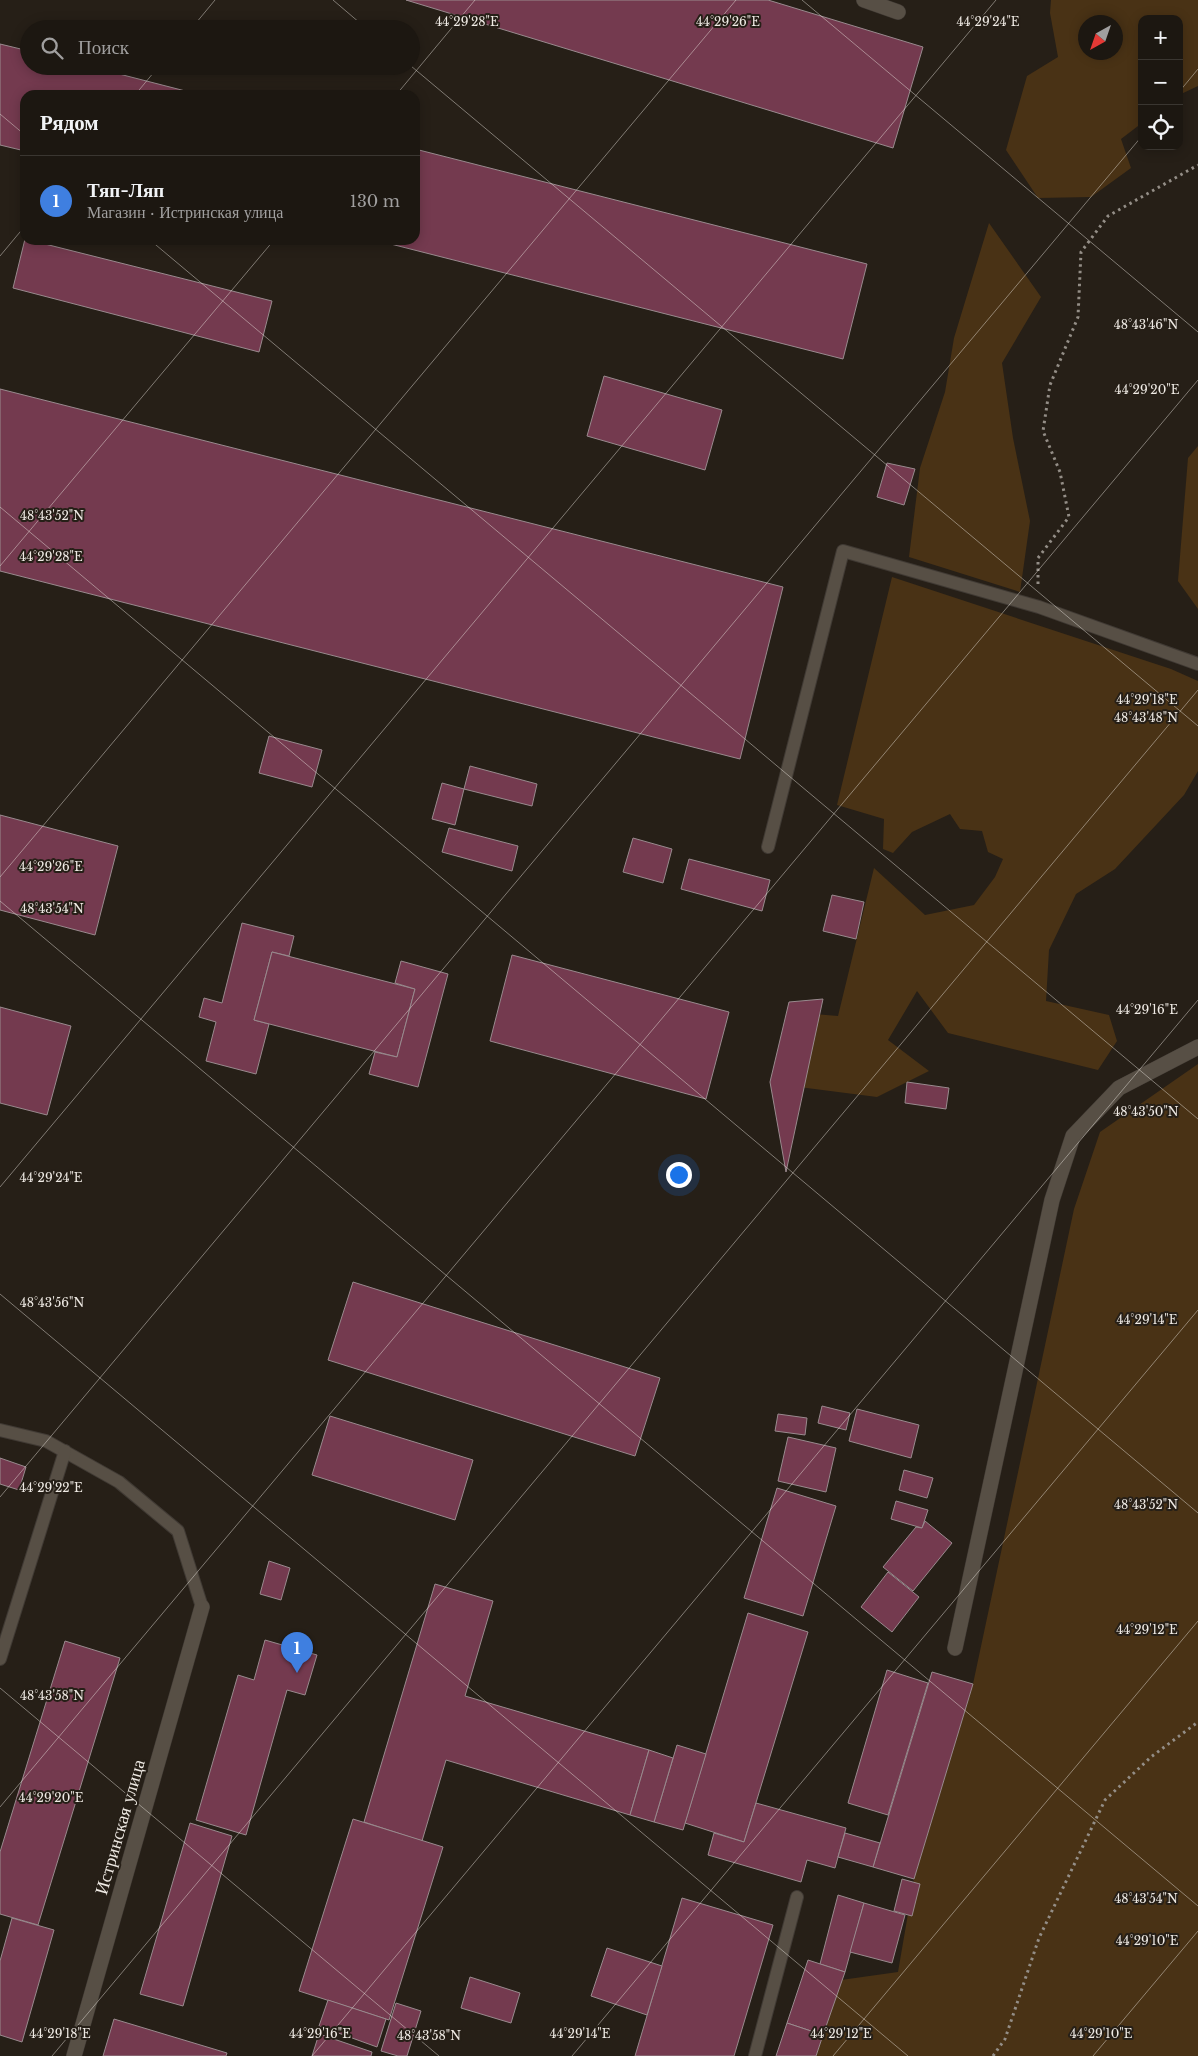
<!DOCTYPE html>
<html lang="ru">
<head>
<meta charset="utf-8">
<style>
  body { margin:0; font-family:"Libre Baskerville",serif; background:#29241f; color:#f1f3f6 }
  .controls { position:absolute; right:15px; top:15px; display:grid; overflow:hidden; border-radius:10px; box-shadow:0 2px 12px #0003 }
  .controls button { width:45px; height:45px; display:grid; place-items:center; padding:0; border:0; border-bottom:1px solid #3a3631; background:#1c1711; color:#f1f3f6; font:25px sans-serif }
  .compass { position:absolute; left:1078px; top:15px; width:45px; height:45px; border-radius:50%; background:#1c1711; box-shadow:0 2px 12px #0003; rotate:220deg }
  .you { position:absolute; left:678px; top:1174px; width:18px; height:18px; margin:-12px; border:4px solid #fff; border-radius:50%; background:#1a73e8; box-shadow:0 0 0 8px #1a73e833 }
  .badge { display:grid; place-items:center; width:32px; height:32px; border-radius:50%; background:#db2777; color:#fff; font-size:16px; font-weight:700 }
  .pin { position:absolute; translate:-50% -41px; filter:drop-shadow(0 1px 2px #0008) }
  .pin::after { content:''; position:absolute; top:26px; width:18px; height:15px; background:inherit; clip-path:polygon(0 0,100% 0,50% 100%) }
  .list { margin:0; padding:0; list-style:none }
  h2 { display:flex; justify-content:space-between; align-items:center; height:65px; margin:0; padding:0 20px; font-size:21px }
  h2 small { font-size:16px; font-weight:400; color:#a09f9f }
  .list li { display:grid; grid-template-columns:32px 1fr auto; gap:15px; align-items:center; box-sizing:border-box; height:90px; padding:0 20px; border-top:1px solid #3a3631 }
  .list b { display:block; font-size:19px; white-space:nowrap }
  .list p { margin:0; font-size:16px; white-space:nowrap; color:#a09f9f }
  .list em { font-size:16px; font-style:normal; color:#a09f9f }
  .icon { flex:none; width:28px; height:28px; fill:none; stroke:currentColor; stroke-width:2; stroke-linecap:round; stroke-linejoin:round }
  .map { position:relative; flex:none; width:1198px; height:2056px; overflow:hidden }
  .search { position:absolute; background:#1c1711; box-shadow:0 2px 12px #0003; left:20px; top:20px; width:400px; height:55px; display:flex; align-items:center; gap:12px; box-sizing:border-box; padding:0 18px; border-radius:28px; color:#a09f9f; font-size:19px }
  .panel { position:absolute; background:#1c1711; box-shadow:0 2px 12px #0003; left:20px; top:90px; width:400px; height:155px; border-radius:15px }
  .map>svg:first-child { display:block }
  .green { fill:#493215; fill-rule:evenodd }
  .building { fill:#743a4f; stroke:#998a8e }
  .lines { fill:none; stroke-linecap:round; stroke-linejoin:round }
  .lane-casing { stroke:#403a34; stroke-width:14 }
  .street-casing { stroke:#403a34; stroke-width:16 }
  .path { stroke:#948e87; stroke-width:3; stroke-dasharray:2.5 4; stroke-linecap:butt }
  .lane { stroke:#574f45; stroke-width:12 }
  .street { stroke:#574f45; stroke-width:15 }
  .ticks { fill:none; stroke:#efeae4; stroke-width:1; stroke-opacity:0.45 }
  .labels { text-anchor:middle; stroke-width:4; stroke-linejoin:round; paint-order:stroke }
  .street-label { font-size:18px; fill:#efeae4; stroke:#261f17 }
  .ticks-label { font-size:12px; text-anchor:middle; fill:#efeae4; stroke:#261f17; stroke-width:4; stroke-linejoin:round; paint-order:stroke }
</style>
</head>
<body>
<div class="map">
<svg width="1198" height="2056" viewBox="0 0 1198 2056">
  <rect width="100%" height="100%" fill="#261f17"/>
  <g class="green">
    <path d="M1051 0H1198V86L1179 95V19H1142V123L1121 139 1131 168 1091 197 1038 198 1006 150 1027 76 1058 57 1050 13ZM1116 22V52H1086V22Z"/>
    <path d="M989 223 1041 297 1002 363 1013 438 1030 521 1020 592 909 557 920 468 945 392 954 338Z"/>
    <path d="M1198 446V609L1178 581 1188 458Z"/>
    <path d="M892 577 1171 669 1198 681V771L1184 795 1115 869 1076 894 1049 950 1046 1001 1109 1015 1117 1041 1098 1070 948 1033 917 991 888 1040 929 1071 877 1097 799 1087 814 1014 838 1016 874 868 925 915 974 905 995 877 1003 859 988 852 982 831 960 829 950 814 912 832 893 853 883 849 884 819 837 805Z"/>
    <path d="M1198 1064V2056H816L841 1980 898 1972 914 1879 973 1684 1074 1209 1100 1132Z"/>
  </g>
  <g class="building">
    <path d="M406 0H768L923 47 893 148Z"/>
    <path d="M0 44 29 51V66H88L201 95H25V151L0 145Z"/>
    <path d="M415 149 867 264 843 359 375 240H415Z"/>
    <path d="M25 239 272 301 259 352 13 288Z"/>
    <path d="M604 376 722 410 705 470 587 436Z"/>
    <path d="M0 389 783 587 740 759 0 571Z"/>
    <path d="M887 463 915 469 904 505 877 497Z"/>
    <path d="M269 736 322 750 312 787 259 773Z"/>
    <path d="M470 766 537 784 532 806 464 789Z"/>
    <path d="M442 783 464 789 455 825 432 819Z"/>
    <path d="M0 815 118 846 95 935 0 910Z"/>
    <path d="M449 828 518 846 512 871 442 852Z"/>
    <path d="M633 838 672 849 663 883 623 872Z"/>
    <path d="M689 859 770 880 762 911 681 889Z"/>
    <path d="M832 895 864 902 856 939 823 931Z"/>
    <path d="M242 923 294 936 289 956 272 952 254 1020 269 1024 256 1074 206 1061 216 1022 199 1017 204 998 222 1003Z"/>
    <path d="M272 952 415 989 397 1057 254 1020Z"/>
    <path d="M512 955 729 1012 706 1099 490 1041Z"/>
    <path d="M401 961 448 974 418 1087 369 1074 375 1052 397 1057 415 989 395 983Z"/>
    <path d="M823 999 786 1172 770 1082 789 1002Z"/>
    <path d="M0 1007 71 1026 47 1115 0 1103Z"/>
    <path d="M907 1082 949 1088 946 1109 905 1103Z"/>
    <path d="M353 1282 660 1378 635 1456 328 1360Z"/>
    <path d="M822 1406 850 1413 846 1430 818 1423Z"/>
    <path d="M857 1409 919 1425 911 1458 849 1441Z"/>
    <path d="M778 1414 807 1418 805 1435 775 1431Z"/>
    <path d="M330 1416 473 1460 455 1520 312 1475Z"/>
    <path d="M788 1437 836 1448 826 1492 778 1481Z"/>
    <path d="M0 1458 26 1467 19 1490 0 1484Z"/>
    <path d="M904 1470 933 1478 927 1498 899 1490Z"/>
    <path d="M777 1488 836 1506 803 1616 744 1598Z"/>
    <path d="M896 1501 928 1510 922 1528 891 1519Z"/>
    <path d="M925 1521 952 1543 913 1591 883 1567 916 1527 922 1528Z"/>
    <path d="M269 1561 290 1568 281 1600 260 1594Z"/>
    <path d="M888 1572 919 1597 892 1632 861 1607Z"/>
    <path d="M435 1584 493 1601 465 1696 649 1750 630 1815 446 1760 422 1841 364 1822Z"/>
    <path d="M748 1613 808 1632 744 1842 685 1823Z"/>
    <path d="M265 1640 317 1655 305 1695 287 1690 246 1835 196 1820 238 1675 254 1680Z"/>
    <path d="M65 1641 120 1658 38 1925 0 1914V1852Z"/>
    <path d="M887 1670 928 1683 888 1815 848 1803Z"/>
    <path d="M932 1672 973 1684 914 1879 873 1867Z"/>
    <path d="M677 1745 706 1754 683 1830 654 1822Z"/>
    <path d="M649 1750 673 1758 654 1822 630 1815Z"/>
    <path d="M756 1803 846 1828 835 1868 807 1860 801 1882 708 1855 714 1833 744 1842Z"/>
    <path d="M353 1819 443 1847 389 2020 299 1991Z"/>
    <path d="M190 1823 232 1836 183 2006 140 1994Z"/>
    <path d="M845 1833 880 1843 873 1867 838 1857Z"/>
    <path d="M902 1879 920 1884 912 1916 894 1911Z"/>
    <path d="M838 1895 864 1903 845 1972 820 1964Z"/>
    <path d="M682 1898 773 1925 734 2056H635Z"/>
    <path d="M864 1903 905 1915 892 1963 850 1952Z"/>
    <path d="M12 1918 54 1930 22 2042 0 2035V1961Z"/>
    <path d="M607 1948 662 1966 647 2015 591 1996Z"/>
    <path d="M808 1960 845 1972 823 2035 787 2023Z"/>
    <path d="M470 1977 520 1993 511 2023 461 2008Z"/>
    <path d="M328 2000 386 2019 377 2047 319 2026Z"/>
    <path d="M396 2003 421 2011 407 2056H398L381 2051Z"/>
    <path d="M114 2019 227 2053 226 2056H103Z"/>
    <path d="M787 2023 823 2035 816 2056H776Z"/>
    <path d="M319 2034 372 2052 371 2056H312Z"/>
  </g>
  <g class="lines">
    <g class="lane-casing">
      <g id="lane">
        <path d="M768 847 843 551 1039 607 1198 664"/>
        <path d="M0 1430 46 1441 119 1482 178 1531 202 1607"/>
        <path d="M0 1659 65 1451"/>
        <path d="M755 2056 797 1897"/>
      </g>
    </g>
    <g class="street-casing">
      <g id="street">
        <path d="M864 0 898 12"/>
        <path d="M955 1648 1052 1200 1073 1136 1119 1088 1198 1047"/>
        <path d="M74 2056 202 1607"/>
      </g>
    </g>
    <g class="path">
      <path d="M1038 584V558L1069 517 1060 472 1043 431 1050 385 1078 317 1081 252 1108 216 1198 165"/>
      <path d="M993 2056 1005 2039 1039 1938 1105 1800 1151 1757 1198 1722"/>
    </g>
    <use href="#lane" class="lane"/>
    <use href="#street" class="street"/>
  </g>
  <path class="ticks" d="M333 0 367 29M802 0 1198 332M191 29 215 0M411 66 1198 726M1179 92 1198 69M135 95 159 66M396 95 475 0M0 114 25 135M150 240 1198 1119M0 256 25 226M0 507 1198 1513M0 566 274 240M0 877 736 0M0 901 1198 1906M0 1187 996 0M0 1294 908 2056M0 1497 1142 136M0 1688 439 2056M0 1807 1198 380M52 2056 1198 690M312 2056 1198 1000M572 2056 1198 1310M833 2056 1198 1621M1093 2056 1198 1931"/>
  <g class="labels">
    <g class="street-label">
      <text transform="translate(120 1827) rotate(-74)" y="6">Истринская улица</text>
    </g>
  </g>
  <g class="ticks-label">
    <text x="467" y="26">44°29'28"E</text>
    <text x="728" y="26">44°29'26"E</text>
    <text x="988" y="26">44°29'24"E</text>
    <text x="1146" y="329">48°43'46"N</text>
    <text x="1147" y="394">44°29'20"E</text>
    <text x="52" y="520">48°43'52"N</text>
    <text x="51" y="561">44°29'28"E</text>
    <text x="1147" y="704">44°29'18"E</text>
    <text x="1146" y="722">48°43'48"N</text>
    <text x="51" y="871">44°29'26"E</text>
    <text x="52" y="913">48°43'54"N</text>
    <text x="1147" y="1014">44°29'16"E</text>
    <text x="1146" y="1116">48°43'50"N</text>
    <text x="51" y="1182">44°29'24"E</text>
    <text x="52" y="1307">48°43'56"N</text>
    <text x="1147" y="1324">44°29'14"E</text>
    <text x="51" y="1492">44°29'22"E</text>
    <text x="1146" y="1509">48°43'52"N</text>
    <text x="1147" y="1634">44°29'12"E</text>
    <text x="52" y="1700">48°43'58"N</text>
    <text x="51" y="1802">44°29'20"E</text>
    <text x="1146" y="1903">48°43'54"N</text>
    <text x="1147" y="1945">44°29'10"E</text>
    <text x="60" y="2038">44°29'18"E</text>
    <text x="320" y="2038">44°29'16"E</text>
    <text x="580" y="2038">44°29'14"E</text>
    <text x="841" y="2038">44°29'12"E</text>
    <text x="1101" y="2038">44°29'10"E</text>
    <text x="429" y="2040">48°43'58"N</text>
  </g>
</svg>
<div class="controls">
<button>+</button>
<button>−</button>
<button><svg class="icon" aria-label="locate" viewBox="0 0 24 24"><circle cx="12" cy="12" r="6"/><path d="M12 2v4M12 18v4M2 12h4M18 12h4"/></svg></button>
</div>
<svg class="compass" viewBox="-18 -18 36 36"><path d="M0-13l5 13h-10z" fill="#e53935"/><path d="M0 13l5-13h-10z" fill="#a09f9f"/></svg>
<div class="you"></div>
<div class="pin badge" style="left:297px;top:1673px;background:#3f7fe0">1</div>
<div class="search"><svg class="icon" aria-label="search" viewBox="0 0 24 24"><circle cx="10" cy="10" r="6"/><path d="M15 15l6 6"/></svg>Поиск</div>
<section class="panel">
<h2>Рядом<small></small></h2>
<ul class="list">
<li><span class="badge" style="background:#3f7fe0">1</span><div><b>Тяп-Ляп</b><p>Магазин · Истринская улица</p></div><em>130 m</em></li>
</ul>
</section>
</div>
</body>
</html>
